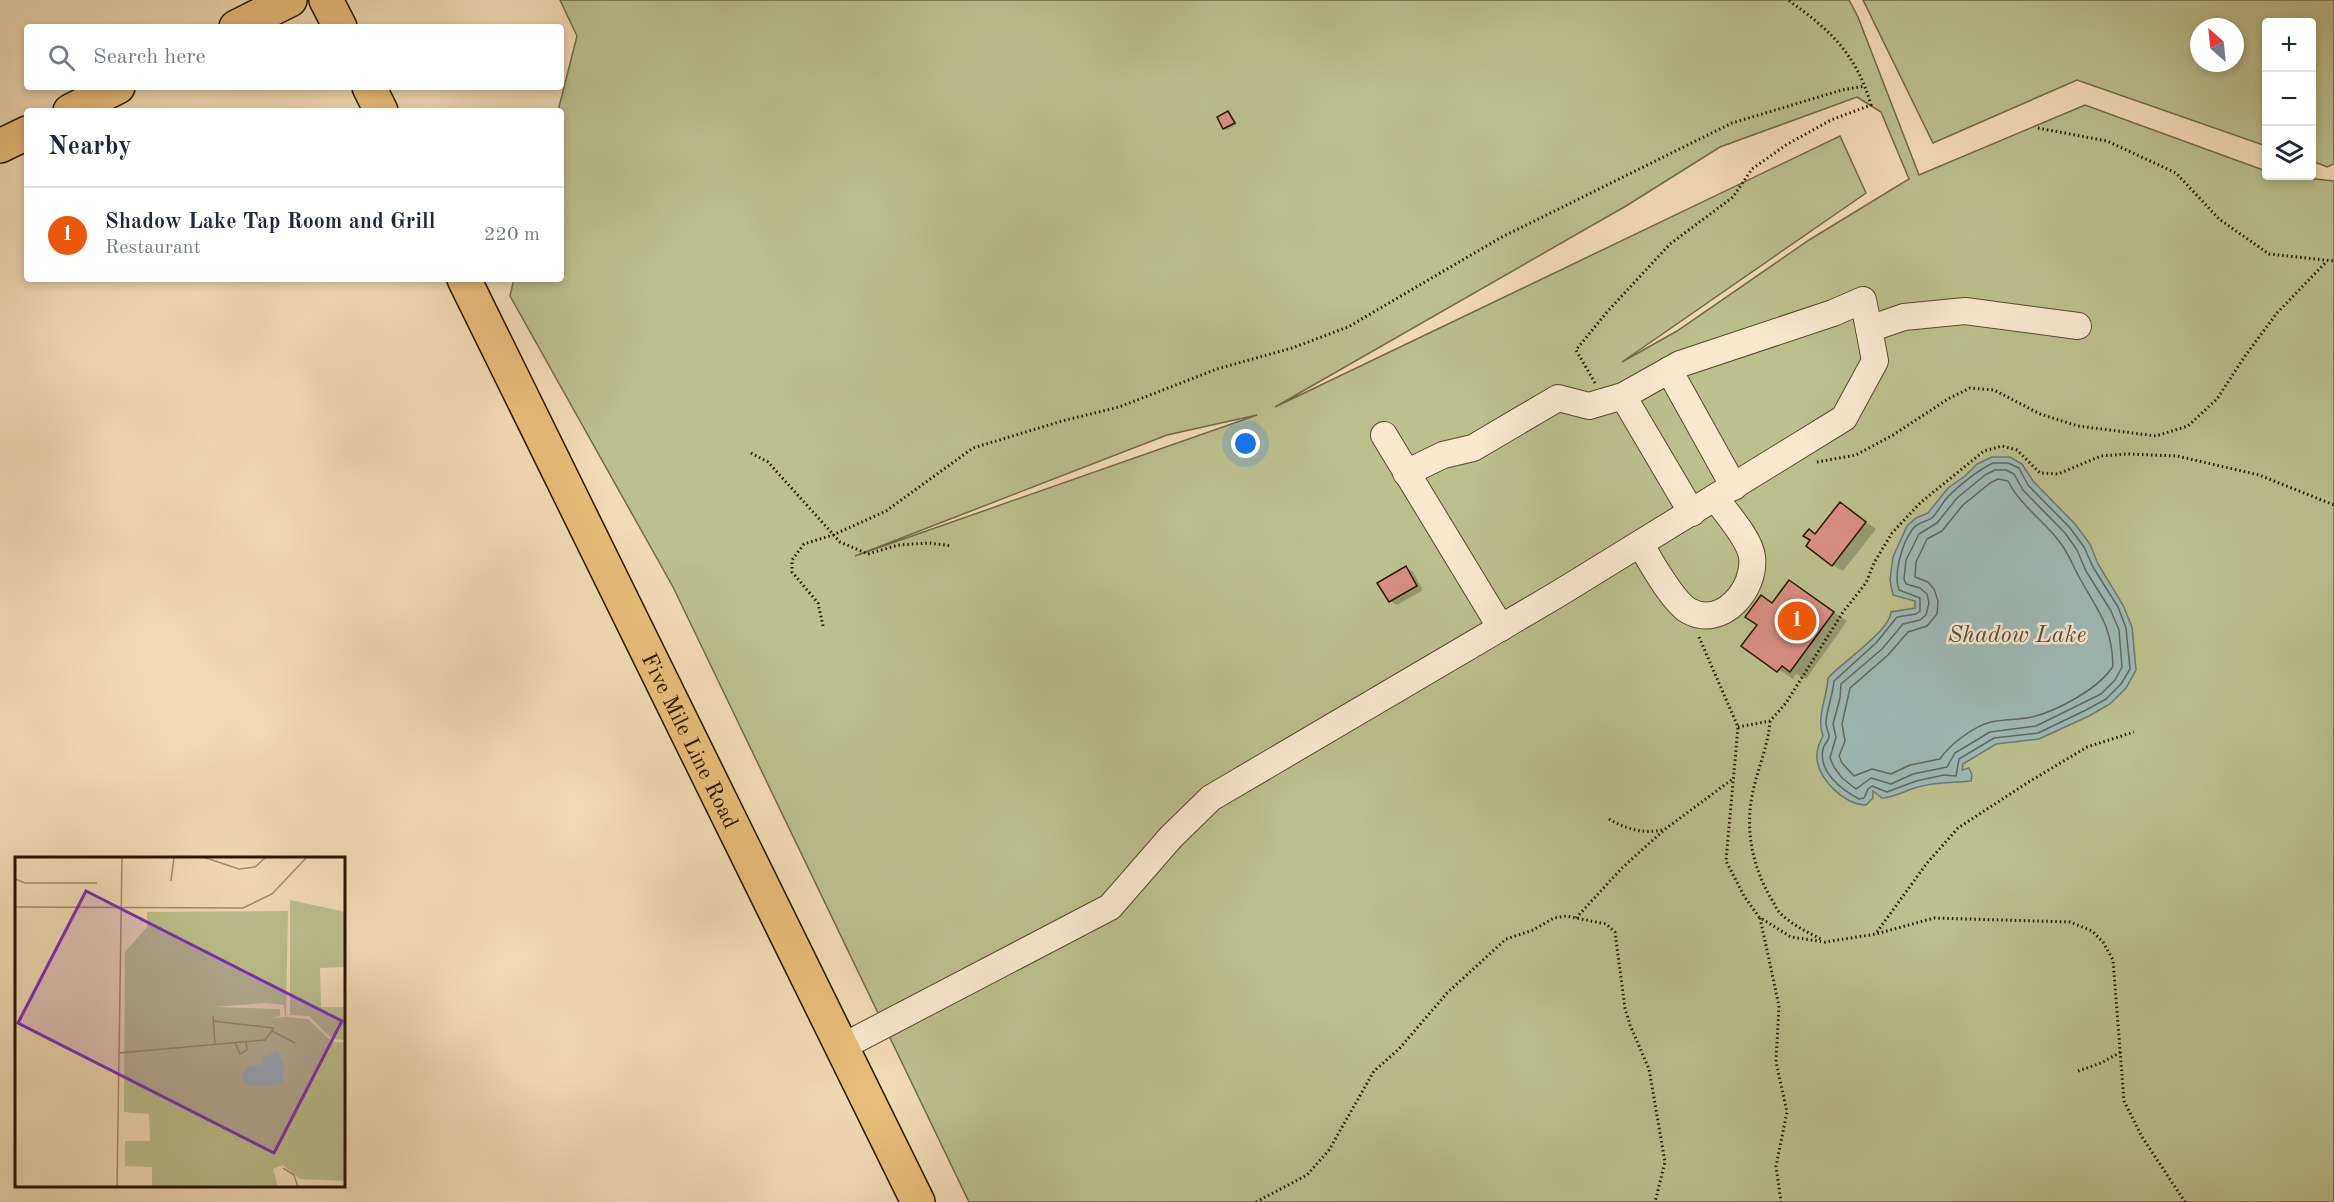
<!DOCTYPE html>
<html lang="en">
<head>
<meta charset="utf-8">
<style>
  body { margin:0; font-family:"Old Standard TT",serif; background:#f2f2f3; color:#1f2937 }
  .controls { position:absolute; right:18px; top:18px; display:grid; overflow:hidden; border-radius:6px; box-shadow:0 3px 9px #0003 }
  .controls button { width:54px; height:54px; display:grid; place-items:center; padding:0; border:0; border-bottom:2px solid #e0e1e3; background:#fff; color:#1f2937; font:30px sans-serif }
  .compass { position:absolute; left:2190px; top:18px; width:54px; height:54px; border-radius:50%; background:#fff; box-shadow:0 3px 9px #0003; rotate:333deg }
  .you { position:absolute; left:1246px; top:444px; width:21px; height:21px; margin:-15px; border:4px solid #fff; border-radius:50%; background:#1a73e8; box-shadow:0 0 0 9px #1a73e833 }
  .badge { display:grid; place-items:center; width:39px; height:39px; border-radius:50%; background:#ea580c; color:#fff; font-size:20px; font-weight:700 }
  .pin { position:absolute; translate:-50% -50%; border:3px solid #fff; box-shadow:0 2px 6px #0006 }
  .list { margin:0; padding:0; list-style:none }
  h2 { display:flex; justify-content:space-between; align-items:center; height:78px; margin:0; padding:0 24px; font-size:26px }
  h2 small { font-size:20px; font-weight:400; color:#747a83 }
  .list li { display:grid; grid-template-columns:39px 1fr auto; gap:18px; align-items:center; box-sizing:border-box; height:96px; padding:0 24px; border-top:2px solid #e0e1e3 }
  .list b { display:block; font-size:22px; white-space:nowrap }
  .list p { margin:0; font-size:20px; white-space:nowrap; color:#747a83 }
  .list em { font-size:20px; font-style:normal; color:#747a83 }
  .icon { flex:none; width:33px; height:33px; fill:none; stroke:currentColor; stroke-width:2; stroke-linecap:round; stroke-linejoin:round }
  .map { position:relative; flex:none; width:2334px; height:1202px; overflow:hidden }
  .search { position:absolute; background:#fff; box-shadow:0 3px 9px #0003; left:24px; top:24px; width:540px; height:66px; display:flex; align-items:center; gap:15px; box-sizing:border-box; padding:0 21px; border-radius:6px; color:#747a83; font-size:22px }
  .panel { position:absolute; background:#fff; box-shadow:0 3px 9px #0003; left:24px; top:108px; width:540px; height:174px; border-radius:6px }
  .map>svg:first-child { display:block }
  .green { fill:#bbc08c; stroke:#706b46; stroke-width:1.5; fill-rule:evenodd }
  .water { fill:#9eb9b6; stroke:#6e786d; stroke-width:1.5 }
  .shadow { fill:#0003 }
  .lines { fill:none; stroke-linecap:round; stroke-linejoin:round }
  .shore { stroke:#62685b; stroke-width:1.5 }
  .building { fill:#d78e81; stroke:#261600; stroke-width:1.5 }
  .minor-casing { stroke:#59482d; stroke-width:28 }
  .major-casing { stroke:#261600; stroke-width:36 }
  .path { stroke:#261600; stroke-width:3; stroke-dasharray:1.5 3; stroke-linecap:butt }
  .minor { stroke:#f7e8ce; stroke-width:26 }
  .major { stroke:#e9be7a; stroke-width:33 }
  .labels { text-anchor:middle; stroke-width:5; stroke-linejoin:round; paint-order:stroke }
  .street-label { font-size:22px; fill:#261600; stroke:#f7e8ce }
  .water-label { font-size:24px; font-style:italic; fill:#504f40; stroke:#f7e8ce }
  .inset-road { fill:none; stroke:#a08d6c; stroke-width:1.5 }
  .view { fill:#7b2cbf; fill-opacity:0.15; stroke:#7b2cbf; stroke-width:3 }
  .inset-edge { fill:none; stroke:#261600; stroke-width:3 }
</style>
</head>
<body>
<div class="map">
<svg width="2334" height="1202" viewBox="0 0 2334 1202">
  <rect width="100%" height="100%" fill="#f2dcb4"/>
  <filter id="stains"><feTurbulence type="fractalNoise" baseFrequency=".00333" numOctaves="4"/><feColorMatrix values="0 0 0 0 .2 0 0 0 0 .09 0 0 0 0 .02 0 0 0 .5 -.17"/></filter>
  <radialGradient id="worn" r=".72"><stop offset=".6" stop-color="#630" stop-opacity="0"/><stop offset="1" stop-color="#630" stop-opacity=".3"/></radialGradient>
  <g class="green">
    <path d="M560 0H1849L1858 17 1919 175 2085 105 2266 171V176H2288L2334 181V1202H969L673 587 510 296 514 279H561V111H558L577 36ZM1857 97 1881 112 1909 179 1809 240 1677 331 1622 362 1866 193 1840 136 1275 407 1626 206 1720 147ZM1257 415 855 556 1167 435Z"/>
    <path d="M1863 0H2334V164L2327 167 2312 161V22H2266V146L2077 80 1933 143ZM2199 27H2235V63H2199Z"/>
  </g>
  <path class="water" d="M1992 457H2010L2022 464 2033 481 2075 524 2090 544 2098 564 2123 605 2132 627 2136 670 2126 688 2110 704 2089 716 2039 739 1996 744 1963 764 1962 770 1969 768 1972 775 1971 781C1953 783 1936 782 1918 787 1906 790 1896 797 1882 798L1873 791V798L1866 805C1845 805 1819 780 1817 759 1816 750 1819 743 1823 736 1816 717 1827 698 1828 678 1841 663 1890 631 1891 612L1915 608V601L1893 595 1890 580 1893 557 1907 526 1916 518 1928 513 1948 488 1965 476 1977 464Z"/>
  <g class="shadow">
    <path d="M1228 112 1237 124 1227 130 1224 128Z"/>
    <path d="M1841 504 1876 529 1843 571 1833 565 1816 535Z"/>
    <path d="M1406 568 1413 572 1423 590 1397 605 1390 601Z"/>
    <path d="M1789 582 1847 621 1806 679 1796 674 1793 679 1743 646 1759 624 1761 597 1773 604Z"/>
  </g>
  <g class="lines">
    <g class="shore">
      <path d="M1993 463H2008L2019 468 2028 485 2070 528 2084 547 2093 567 2118 607 2126 628 2130 669 2121 684 2106 699 2086 710 2038 733 1994 738 1959 759 1956 776 1944 775 1916 781 1887 792 1872 786 1868 789 1864 798 1859 799C1842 790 1818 772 1823 749 1824 744 1829 741 1829 736 1829 731 1825 727 1826 722 1827 708 1833 695 1834 681L1876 643 1897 617 1916 614 1920 611V598L1899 590C1893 574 1902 544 1912 530 1917 522 1926 522 1932 518 1937 513 1941 505 1946 499 1957 487 1978 470 1993 463Z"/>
      <path d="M1995 470H2006L2014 474 2023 490 2065 533 2077 550 2086 571 2111 611 2119 630 2122 667 2115 680 2101 694 2036 726 1990 732 1955 753 1947 767 1913 774 1891 784 1871 778 1856 789 1842 778 1834 767 1830 758 1836 737 1833 724 1840 698 1841 684 1882 649 1903 624 1920 620 1926 615 1929 603 1927 594 1920 588 1906 584 1904 579 1906 560 1919 534 1937 523 1957 498 1985 475Z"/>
      <path d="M1998 479 2008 481C2020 505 2043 520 2059 541 2068 552 2072 564 2079 577 2098 611 2112 625 2113 666 2100 688 2057 711 2032 717 2019 720 2005 719 1991 722 1974 726 1949 745 1940 759L1910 765 1891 774 1872 769 1854 776 1842 763 1839 756 1845 741 1842 724 1850 688 1888 655 1908 632 1927 626 1937 614 1938 601 1934 589 1928 582 1915 577 1916 562 1927 539 1942 531 1963 505 1990 483Z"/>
    </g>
  </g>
  <g class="building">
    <path d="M1228 111 1235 123 1223 129 1217 117Z"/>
    <path d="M1840 502 1866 522 1832 566 1806 546 1810 540 1803 536 1809 529 1815 534Z"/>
    <path d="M1406 566 1417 586 1389 602 1377 583Z"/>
    <path d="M1789 580 1834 612 1790 672 1782 666 1777 672 1741 646 1757 625 1745 617 1761 595 1772 603Z"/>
  </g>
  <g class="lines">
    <g class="minor-casing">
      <g id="minor">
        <path d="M1669 370 1734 487"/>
        <path d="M1623 396 1692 513"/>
        <path d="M1384 435 1501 628"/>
        <path d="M1406 473 1443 455 1473 448 1558 398 1589 406 1623 396 1680 364 1833 313 1863 300 1869 329 1904 317 1965 311 2078 326"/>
        <path d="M1641 544C1649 560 1674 603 1689 611 1722 629 1756 589 1752 557 1750 539 1727 514 1716 499"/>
        <path d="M842 1047 1110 907 1171 837 1211 798 1558 594 1844 418 1875 361 1869 329"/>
      </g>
    </g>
    <g class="major-casing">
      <g id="major">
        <path d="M326 0 340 27"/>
        <path d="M236 27 290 0"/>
        <path d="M369 87 381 111"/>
        <path d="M70 111 118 87"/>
        <path d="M0 146 27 133"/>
        <path id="s1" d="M464 279 918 1202"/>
      </g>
    </g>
    <g class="path">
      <path d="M2038 128 2107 141 2176 173 2219 219 2269 254 2334 261"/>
      <path d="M1595 383 1576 350 1607 312 1670 244 1733 197 1752 169 1786 145 1831 120 1871 105C1856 53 1830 30 1788 0"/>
      <path d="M751 453 768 462 840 542 868 554 898 545 929 543 952 546"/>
      <path d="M1817 462 1856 455 1893 435 1948 399 1970 388 1994 390 2040 414 2078 426 2156 436 2188 426 2217 399 2245 356 2277 313 2327 261"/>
      <path d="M823 626 818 603 792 572V560L804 544 833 535 886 511 973 448 1062 421 1119 407 1217 369 1292 348 1348 327 1500 238 1732 123 1842 90 1865 86"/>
      <path d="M1699 637 1738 727 1726 861 1744 896 1759 917 1791 937 1825 942 1876 934 1934 918 2070 922 2092 931 2103 942 2113 960 2124 1101 2142 1137 2185 1202"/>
      <path d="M1770 721C1768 749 1755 774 1751 802 1746 836 1754 870 1772 900 1775 905 1777 911 1782 915 1793 925 1807 932 1821 939"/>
      <path d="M1738 727 1770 721 1786 703 1843 612 1866 583 1874 563 1892 533 1920 503 1984 451 2002 446 2017 450 2040 473 2058 474 2101 456 2127 454 2177 456 2259 475 2334 505"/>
      <path d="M1609 819C1626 829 1643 834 1662 830"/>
      <path d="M1576 918 1622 868 1664 830 1734 778"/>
      <path d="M1760 918 1779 1006 1776 1062 1787 1112 1776 1166 1781 1202"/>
      <path d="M1877 932 1927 863 1958 828 2027 783 2087 747 2134 732"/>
      <path d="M2078 1071 2101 1063 2121 1052"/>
      <path d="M1256 1202 1307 1175 1329 1150 1374 1071 1399 1049 1447 993 1506 939 1533 930 1554 918 1566 916 1606 924 1615 932 1625 1008 1630 1025 1649 1069 1665 1162 1655 1202"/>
    </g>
    <use href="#minor" class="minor"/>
    <use href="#major" class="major"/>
  </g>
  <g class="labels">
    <g class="street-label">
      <text dy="8" stroke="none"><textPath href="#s1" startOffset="514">Five Mile Line Road</textPath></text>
    </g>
    <g class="water-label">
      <text x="2017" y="642">Shadow Lake</text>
    </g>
  </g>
  <g transform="translate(15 857)">
    <rect width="330" height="330" fill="#f2dcb4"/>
    <path d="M275 43 330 55V110L305 111 306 150H330V183L317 182 294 159 275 158ZM273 54 271 160 293 162 317 185H330V324L285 322 268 308 258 312 263 330H137V310L110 309V284H135L134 257 109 255 110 95 132 70V55ZM251 146 269 148 270 160 257 161 265 159V152L198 150Z" fill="#bbc08c" fill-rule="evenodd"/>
    <path d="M262 195 269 207 268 227 243 230 229 226 227 219 233 210 247 207V201Z" fill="#9eb9b6"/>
    <path class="inset-road" d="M188 0 224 12 240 10 251 0M0 22 10 26H82M156 24 159 0M0 50 228 51 257 37 292 0M198 159 200 187M198 164 258 171 257 174 280 186M220 185 225 197 232 193 231 184M104 196 250 183 257 174M268 311 279 318 283 330M102 330 107 0"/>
    <path class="view" d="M71 34 327 164 259 296 3 166Z"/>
    <rect width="330" height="330" class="inset-edge"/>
  </g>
  <rect width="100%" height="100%" filter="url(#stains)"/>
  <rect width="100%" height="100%" fill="url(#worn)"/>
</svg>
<div class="controls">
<button>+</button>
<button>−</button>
<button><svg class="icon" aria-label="layers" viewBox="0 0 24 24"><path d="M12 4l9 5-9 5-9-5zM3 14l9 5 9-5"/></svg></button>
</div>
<svg class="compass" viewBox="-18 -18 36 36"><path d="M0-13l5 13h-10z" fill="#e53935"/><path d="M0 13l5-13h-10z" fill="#747a83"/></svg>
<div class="you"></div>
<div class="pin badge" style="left:1797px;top:621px">1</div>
<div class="search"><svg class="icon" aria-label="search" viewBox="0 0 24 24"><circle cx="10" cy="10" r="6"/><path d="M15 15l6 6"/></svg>Search here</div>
<section class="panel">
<h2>Nearby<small></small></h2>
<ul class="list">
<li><span class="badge">1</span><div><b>Shadow Lake Tap Room and Grill</b><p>Restaurant</p></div><em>220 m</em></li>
</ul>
</section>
</div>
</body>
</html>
